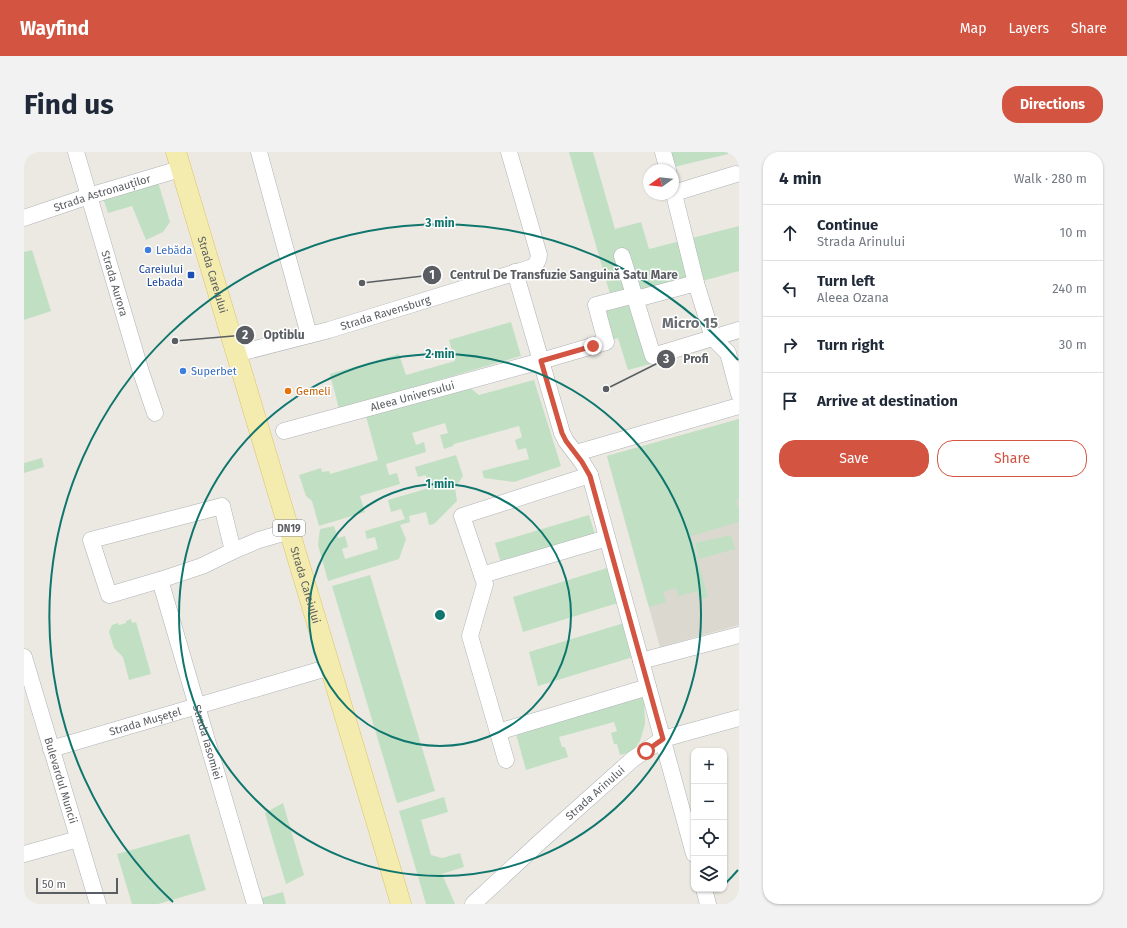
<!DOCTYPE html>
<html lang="en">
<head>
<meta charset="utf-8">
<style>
  body { margin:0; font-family:"Fira Sans",sans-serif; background:#f2f2f3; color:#1f2937 }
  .controls { position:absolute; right:12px; bottom:12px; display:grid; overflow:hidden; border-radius:8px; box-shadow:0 1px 3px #0004 }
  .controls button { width:36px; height:36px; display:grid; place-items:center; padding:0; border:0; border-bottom:1px solid #e0e1e3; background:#fff; color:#1f2937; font:20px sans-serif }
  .compass { position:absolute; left:619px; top:12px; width:36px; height:36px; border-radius:50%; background:#fff; box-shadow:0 1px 3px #0004; rotate:255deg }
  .scale { position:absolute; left:12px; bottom:10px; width:82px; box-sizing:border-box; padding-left:4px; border:2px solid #5a5d61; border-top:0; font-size:11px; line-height:14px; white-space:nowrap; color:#5a5d61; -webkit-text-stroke:3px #fff; paint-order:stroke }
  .stop { position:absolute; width:12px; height:12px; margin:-9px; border:3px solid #d25441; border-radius:50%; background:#fff }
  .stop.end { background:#d25441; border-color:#fff; box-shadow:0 1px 4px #0008 }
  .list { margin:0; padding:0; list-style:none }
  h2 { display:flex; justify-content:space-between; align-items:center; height:52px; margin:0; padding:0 16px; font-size:17px }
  h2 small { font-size:13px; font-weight:400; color:#747a83 }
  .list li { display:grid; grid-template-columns:26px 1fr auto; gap:12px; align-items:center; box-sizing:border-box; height:56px; padding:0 16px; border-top:1px solid #e0e1e3 }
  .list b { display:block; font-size:15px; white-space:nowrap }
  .list p { margin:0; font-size:13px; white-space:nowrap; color:#747a83 }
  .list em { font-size:13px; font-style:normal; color:#747a83 }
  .actions { display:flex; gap:8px; padding:12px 16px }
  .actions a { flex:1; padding:9px 0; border:1px solid #d25441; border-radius:16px; text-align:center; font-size:14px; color:#d25441 }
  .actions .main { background:#d25441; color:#fff }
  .icon { flex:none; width:22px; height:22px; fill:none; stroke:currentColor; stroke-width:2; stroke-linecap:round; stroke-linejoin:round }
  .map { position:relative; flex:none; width:715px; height:752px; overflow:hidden; border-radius:16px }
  header { display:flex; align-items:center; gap:24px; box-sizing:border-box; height:56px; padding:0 20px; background:#d25441; color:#fff }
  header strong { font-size:19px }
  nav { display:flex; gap:22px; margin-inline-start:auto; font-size:14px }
  .intro { display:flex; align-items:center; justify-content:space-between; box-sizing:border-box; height:96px; padding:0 24px }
  h1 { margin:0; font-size:28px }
  .button { padding:10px 18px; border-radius:16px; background:#d25441; color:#fff; font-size:14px; font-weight:700 }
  main { display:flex; gap:24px; padding:0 24px }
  aside { flex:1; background:#fff; border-radius:16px; box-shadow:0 1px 3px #0004 }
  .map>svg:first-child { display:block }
  .education { fill:#dbd8d0 }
  .green { fill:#c1e0c3 }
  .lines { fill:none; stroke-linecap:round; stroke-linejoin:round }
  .minor-casing { stroke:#afb2b6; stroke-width:17 }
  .major-casing { stroke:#dec368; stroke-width:21 }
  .minor { stroke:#fff; stroke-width:16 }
  .major { stroke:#f4ecae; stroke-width:20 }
  .route { stroke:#d25441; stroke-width:5 }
  .ring { fill:none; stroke:#0f766e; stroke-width:2 }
  .shop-dot { fill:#3f7fe0; stroke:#fff; stroke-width:1.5 }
  .transit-dot { fill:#1a4fb4; stroke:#fff; stroke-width:1.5 }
  .food-dot { fill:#e8710a; stroke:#fff; stroke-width:1.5 }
  .labels { text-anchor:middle; stroke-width:3; stroke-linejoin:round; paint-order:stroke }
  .shield { fill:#fff; stroke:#8c8e90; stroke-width:1 }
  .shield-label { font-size:10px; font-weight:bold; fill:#5a5d61 }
  .street-label { font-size:11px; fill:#5a5d61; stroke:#fff }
  .shop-label { font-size:11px; fill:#366cbe; stroke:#fff; text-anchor:start }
  .transit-label { font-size:11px; fill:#164399; stroke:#fff; text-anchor:end }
  .food-label { font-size:11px; fill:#c56008; stroke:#fff; text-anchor:start }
  .district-label { font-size:15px; font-weight:bold; fill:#6b6f73; stroke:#fff }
  .centre { fill:#0f766e; stroke:#fff; stroke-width:2 }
  .ring-label { font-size:12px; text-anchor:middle; font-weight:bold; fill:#0f766e; stroke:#fff; stroke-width:3; stroke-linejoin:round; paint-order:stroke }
  .leader { fill:none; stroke:#5a5d61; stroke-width:1.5 }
  .callout-dot { fill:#5a5d61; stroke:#fff; stroke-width:1.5 }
  .mark-label { font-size:12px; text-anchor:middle; font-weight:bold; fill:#fff }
  .callout-label { font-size:12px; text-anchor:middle; font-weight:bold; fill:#5a5d61; stroke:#fff; stroke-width:3; stroke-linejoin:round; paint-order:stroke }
</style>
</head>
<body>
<header>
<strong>Wayfind</strong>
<nav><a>Map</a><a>Layers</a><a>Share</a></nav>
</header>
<div class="intro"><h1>Find us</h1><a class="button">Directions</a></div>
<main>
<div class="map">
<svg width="715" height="752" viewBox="0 0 715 752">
  <rect width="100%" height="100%" fill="#ebe9e2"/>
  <path class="education" d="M715 267V473L636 495 583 304Z"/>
  <g class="green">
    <path d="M545 0H569L591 77 617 70 625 97 715 74V119L612 147 630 211 604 218 594 186 582 190 572 153 588 149Z"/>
    <path d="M642 0H704V2L646 16Z"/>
    <path d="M134 30 146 70 139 80 122 88 108 54 84 61 79 46Z"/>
    <path d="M8 98 27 159 0 168V100Z"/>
    <path d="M487 170 497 204 315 257 306 222 375 202 382 223 431 209 425 188Z"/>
    <path d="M510 228 537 314 490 330 460 326 458 319 505 307 502 296 494 298 491 288 498 285 495 274 430 292 429 294 420 297 416 283 424 281 421 271 388 281 392 293 400 290 402 300 362 312 365 323 373 321 376 332 336 344 341 360 295 374 288 349 282 344 275 323 297 316 298 320 305 319 306 322 354 308 340 257 439 230 455 243Z"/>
    <path d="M715 267V347L712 348 715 358V370L667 384 684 445 675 447 673 439 654 444 652 436 639 440 642 450 625 455 583 304Z"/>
    <path d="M432 303 439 324 431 336 433 349 410 372 405 373 402 360 385 364 386 370 376 373 382 387 375 407 304 429 294 393 296 377 310 374 314 386 321 384 324 395 318 397 321 407 354 397 351 385 343 387 341 379 381 367 377 357 367 360 364 348 405 336 402 323 394 325 391 315Z"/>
    <path d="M18 306 20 315 0 321V311Z"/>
    <path d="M565 363 573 389 479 418 471 391Z"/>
    <path d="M707 383 711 397 675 407 671 391Z"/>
    <path d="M583 416 594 451 499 480 489 445Z"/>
    <path d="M346 423 411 639 373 651 308 434Z"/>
    <path d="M107 467 108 471 112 470 127 522 105 528 99 505 90 496 85 480 88 473 94 471 95 473 102 471V469Z"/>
    <path d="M600 471 609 505 514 534 505 500Z"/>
    <path d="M620 545 621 572 616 589 608 600 596 603 593 592H590L587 581 593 579 590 570 535 585 538 595H541L544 605 502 618 492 582Z"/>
    <path d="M420 645 424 660 397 668 407 703 418 706 436 701 440 715 418 722 431 752H402L375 659Z"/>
    <path d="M259 651 280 723 262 732 241 661Z"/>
    <path d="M165 682 182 738 134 752H108L93 702Z"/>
    <path d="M259 740 262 752H231L230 748Z"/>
  </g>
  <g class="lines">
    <g class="minor-casing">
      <g id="minor">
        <path id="s1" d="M52 0 117 220 131 261"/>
        <path d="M235 0 285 183"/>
        <path d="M639 0 644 18"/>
        <path d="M649 38 672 131 689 186 704 201 715 242"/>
        <path d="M650 41 712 22"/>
        <path id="s2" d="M0 66 65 44 156 17"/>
        <path d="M598 104 629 204 715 178"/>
        <path d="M491 120 538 281 542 289 558 310 566 323 670 702"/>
        <path d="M612 147 672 131"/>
        <path id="s3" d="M212 202 305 178 506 116C512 113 514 110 515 103L485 0"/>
        <path id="s4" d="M260 279 517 209 582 190 572 153 611 143"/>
        <path d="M552 301 715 254"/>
        <path d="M209 399 198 354 67 388 85 443 136 428 178 414 209 399 235 388 266 379"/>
        <path d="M458 423 583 386"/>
        <path id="s5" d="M136 428 231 752"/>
        <path id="s6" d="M0 505 74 752"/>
        <path d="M617 509 715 483"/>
        <path d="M474 580 624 535"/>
        <path id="s7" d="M27 597 306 515"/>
        <path d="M482 608 446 484 461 432 438 364 566 323"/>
        <path d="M0 702 54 687"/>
        <path d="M680 737 684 752"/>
        <path id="s8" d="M449 752 517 689 609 607 639 587 715 566"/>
      </g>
    </g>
    <g class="major-casing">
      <g id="major">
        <path id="s9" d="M152 0 377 752"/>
      </g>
    </g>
    <use href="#minor" class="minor"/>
    <use href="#major" class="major"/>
  </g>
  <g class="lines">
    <path class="route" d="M569 194 517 209 538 281 542 289 558 310 566 324 639 587 622 599"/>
  </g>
  <g class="ring">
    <circle cx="416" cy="463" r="131"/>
    <circle cx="416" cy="463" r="261"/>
    <path d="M714 718A392 392 0 0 1 700 733M149 750A392 392 0 1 1 714 208"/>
  </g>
  <g class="shop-dot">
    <circle cx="124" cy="98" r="4"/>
    <circle cx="159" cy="219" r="4"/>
  </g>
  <rect class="transit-dot" x="163" y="119" width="8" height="8" rx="2"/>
  <circle class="food-dot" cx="264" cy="239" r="4"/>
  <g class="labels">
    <rect class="shield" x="249" y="368" width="32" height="16" rx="3"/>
    <g class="shield-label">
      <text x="265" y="380">DN19</text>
    </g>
    <g class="street-label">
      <text dy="4" stroke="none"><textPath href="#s2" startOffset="82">Strada Astronauților</textPath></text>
      <text dy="4" stroke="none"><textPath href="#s9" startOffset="128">Strada Careiului</textPath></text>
      <text dy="4" stroke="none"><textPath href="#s1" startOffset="137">Strada Aurora</textPath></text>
      <text dy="4" stroke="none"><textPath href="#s3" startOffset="155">Strada Ravensburg</textPath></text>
      <text dy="4" stroke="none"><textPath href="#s4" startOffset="133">Aleea Universului</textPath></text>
      <text dy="4" stroke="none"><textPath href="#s9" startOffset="452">Strada Careiului</textPath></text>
      <text dy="4" stroke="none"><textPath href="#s7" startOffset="98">Strada Mușețel</textPath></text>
      <text dy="4" stroke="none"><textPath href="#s5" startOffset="169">Strada Iasomiei</textPath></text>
      <text dy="4" stroke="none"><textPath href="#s6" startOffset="129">Bulevardul Muncii</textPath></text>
      <text dy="4" stroke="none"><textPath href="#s8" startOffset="165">Strada Arinului</textPath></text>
    </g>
    <g class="shop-label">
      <text x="132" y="102">Lebăda</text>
      <text x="167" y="223">Superbet</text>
    </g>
    <g class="transit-label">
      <text x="159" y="121">Careiului<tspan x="159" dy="13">Lebada</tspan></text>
    </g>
    <g class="food-label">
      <text x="272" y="243">Gemeli</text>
    </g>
    <g class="district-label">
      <text x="666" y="176">Micro 15</text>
    </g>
  </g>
  <circle cx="416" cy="463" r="6" class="centre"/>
  <g class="ring-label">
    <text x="416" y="75">3 min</text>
    <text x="416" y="206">2 min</text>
    <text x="416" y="336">1 min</text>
  </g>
  <path class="leader" d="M338 131L408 123M151 189L221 183M582 237L642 207"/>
  <g class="callout-dot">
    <circle cx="338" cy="131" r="4"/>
    <circle cx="151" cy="189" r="4"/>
    <circle cx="582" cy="237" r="4"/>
    <circle cx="408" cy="123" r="10"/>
    <circle cx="221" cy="183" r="10"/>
    <circle cx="642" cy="207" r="10"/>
  </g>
  <g class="mark-label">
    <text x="408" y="127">1</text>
    <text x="221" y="187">2</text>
    <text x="642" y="211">3</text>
  </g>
  <g class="callout-label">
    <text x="540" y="127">Centrul De Transfuzie Sanguină Satu Mare</text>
    <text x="260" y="187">Optiblu</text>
    <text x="672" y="211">Profi</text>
  </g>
</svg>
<div class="controls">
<button>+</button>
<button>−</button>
<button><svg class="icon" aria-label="locate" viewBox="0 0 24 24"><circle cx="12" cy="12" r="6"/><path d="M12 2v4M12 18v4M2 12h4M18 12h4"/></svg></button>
<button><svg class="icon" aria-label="layers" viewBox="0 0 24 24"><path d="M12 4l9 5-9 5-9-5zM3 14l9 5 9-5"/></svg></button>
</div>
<svg class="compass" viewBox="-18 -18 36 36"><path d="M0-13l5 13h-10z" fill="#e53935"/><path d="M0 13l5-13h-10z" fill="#747a83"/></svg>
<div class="scale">50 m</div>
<div class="stop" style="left:622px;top:599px"></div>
<div class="stop end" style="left:569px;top:194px"></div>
</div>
<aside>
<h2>4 min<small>Walk · 280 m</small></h2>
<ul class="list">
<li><svg class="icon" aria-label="ahead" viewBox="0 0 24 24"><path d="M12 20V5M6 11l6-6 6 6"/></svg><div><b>Continue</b><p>Strada Arinului</p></div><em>10 m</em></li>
<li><svg class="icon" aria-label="left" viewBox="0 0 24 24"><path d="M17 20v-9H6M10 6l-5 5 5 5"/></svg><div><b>Turn left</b><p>Aleea Ozana</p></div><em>240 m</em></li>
<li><svg class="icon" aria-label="right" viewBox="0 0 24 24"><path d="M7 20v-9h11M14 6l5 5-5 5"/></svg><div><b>Turn right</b></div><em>30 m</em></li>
<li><svg class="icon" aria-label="arrive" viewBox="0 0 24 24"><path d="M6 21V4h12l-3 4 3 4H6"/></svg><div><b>Arrive at destination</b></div></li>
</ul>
<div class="actions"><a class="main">Save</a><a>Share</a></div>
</aside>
</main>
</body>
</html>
